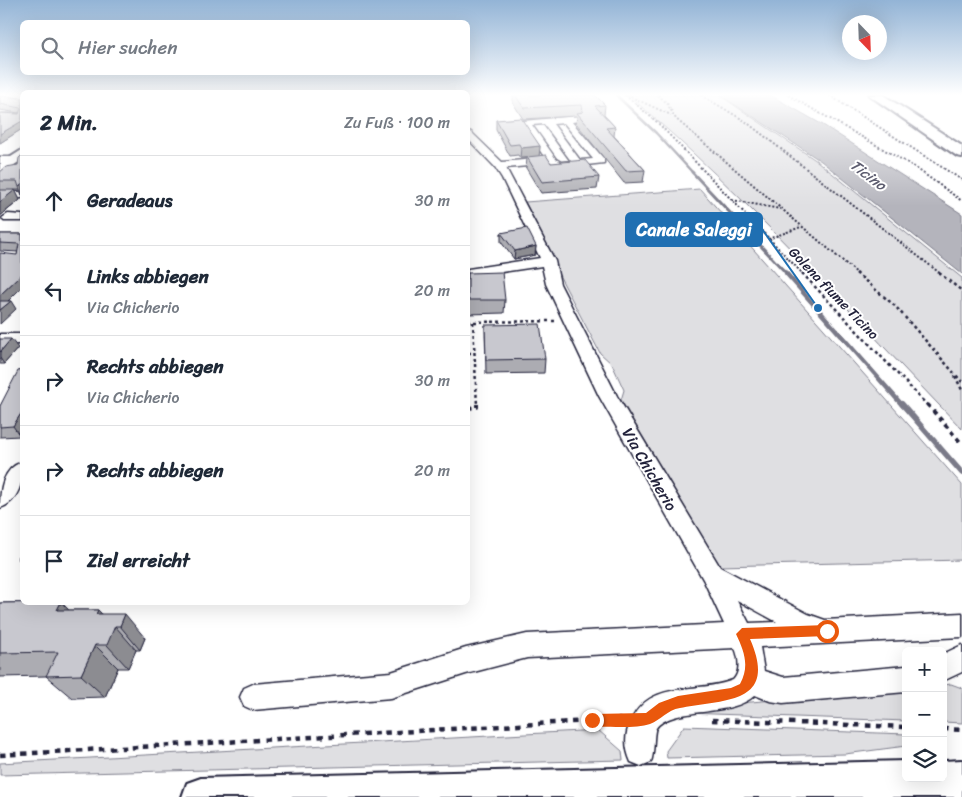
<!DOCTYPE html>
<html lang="de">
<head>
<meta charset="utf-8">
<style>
  body { margin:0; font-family:Sriracha,sans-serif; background:#f2f2f3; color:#1f2937 }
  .controls { position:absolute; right:15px; bottom:15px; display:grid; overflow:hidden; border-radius:8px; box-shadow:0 5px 20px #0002 }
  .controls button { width:45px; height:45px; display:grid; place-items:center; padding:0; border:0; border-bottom:1px solid #e0e1e3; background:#fff; color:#1f2937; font:25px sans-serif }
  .compass { position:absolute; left:842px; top:15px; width:45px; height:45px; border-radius:50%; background:#fff; box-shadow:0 5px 20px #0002; rotate:157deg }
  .stop { position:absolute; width:15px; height:15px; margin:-11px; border:4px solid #ea580c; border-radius:50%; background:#fff }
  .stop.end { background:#ea580c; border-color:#fff; box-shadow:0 1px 5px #0008 }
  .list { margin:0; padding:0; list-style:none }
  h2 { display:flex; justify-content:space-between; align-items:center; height:65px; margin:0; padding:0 20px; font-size:21px }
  h2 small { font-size:16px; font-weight:400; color:#747a83 }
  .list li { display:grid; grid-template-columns:32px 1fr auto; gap:15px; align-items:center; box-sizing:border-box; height:90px; padding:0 20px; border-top:1px solid #e0e1e3 }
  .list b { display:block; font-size:19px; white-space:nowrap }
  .list p { margin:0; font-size:16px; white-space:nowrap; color:#747a83 }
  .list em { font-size:16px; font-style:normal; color:#747a83 }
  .icon { flex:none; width:28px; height:28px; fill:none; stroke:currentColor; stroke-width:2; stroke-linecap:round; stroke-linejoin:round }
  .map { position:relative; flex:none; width:962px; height:797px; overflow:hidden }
  .search { position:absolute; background:#fff; box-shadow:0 5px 20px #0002; left:20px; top:20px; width:450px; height:55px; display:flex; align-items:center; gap:12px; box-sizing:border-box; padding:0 18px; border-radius:8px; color:#747a83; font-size:19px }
  .panel { position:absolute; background:#fff; box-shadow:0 5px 20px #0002; left:20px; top:90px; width:450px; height:515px; border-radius:8px }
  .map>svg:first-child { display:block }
  .green { fill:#dfdfe2; stroke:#80808e }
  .water { fill:#b4b4bc; stroke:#7a7a88 }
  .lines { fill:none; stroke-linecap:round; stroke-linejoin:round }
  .stream-far3 { stroke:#7a7a88; stroke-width:2.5 }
  .stream-far2 { stroke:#7a7a88; stroke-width:3 }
  .stream-far1 { stroke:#7a7a88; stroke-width:4.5 }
  .stream { stroke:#7a7a88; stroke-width:5.5 }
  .minor-casing { stroke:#22223b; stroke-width:3 }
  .major-casing { stroke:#22223b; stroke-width:4 }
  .highway-casing { stroke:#22223b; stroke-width:4 }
  .path-far3 { stroke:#22223b; stroke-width:2; stroke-dasharray:2 2; stroke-linecap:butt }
  .path-far2 { stroke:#22223b; stroke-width:2.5; stroke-dasharray:3 3; stroke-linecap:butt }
  .path-far1 { stroke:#22223b; stroke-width:4; stroke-dasharray:4.5 4.5; stroke-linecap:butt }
  .path { stroke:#22223b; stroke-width:4.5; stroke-dasharray:5.5 5.5; stroke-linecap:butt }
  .minor { fill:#fff; fill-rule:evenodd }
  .major { fill:#fff; fill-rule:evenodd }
  .highway { fill:#fff; fill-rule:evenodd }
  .wall { fill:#acacb2; stroke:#22223b }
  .shaded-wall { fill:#8c8c91; stroke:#22223b }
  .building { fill:#c8c8cf; stroke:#22223b }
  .route { fill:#ea580c }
  .labels { text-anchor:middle; stroke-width:4; stroke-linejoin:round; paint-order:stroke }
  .far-street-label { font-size:14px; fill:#22223b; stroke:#fff }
  .far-water-label { font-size:15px; font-style:italic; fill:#5c5c6f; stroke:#fff }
  .street-label { font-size:16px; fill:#22223b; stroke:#fff }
  .leader { fill:none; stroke:#1f6fb2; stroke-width:2 }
  .callout-dot { fill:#1f6fb2; stroke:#fff; stroke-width:2 }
  .callout { fill:#1f6fb2; stroke:#1f6fb2; stroke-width:2 }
  .callout-label { font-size:18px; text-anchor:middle; font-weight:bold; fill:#fff }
</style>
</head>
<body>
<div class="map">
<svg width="962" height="797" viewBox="0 0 962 797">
  <rect width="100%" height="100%" fill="#fff"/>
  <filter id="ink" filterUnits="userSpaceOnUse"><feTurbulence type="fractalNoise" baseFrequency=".02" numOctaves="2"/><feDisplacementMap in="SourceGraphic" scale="10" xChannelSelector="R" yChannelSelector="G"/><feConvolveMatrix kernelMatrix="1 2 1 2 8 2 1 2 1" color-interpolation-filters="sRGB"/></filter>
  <g filter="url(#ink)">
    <g class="green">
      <path d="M628 95H719L817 161 962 278V429C853 316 748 197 628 95Z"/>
      <path d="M700 189 962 485V560L720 566 621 400 624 390 612 364 600 353 558 273 555 260 525 202Z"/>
      <path d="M951 684 962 688V723L943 722V685Z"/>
      <path d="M906 688V721L686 713 685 708Z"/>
      <path d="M684 726 906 734V746L845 754 667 758 666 751Z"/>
      <path d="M598 730 622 751 623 760 0 775V763Z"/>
    </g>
    <path class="water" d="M720 95H770L823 125 962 214V274L821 161Z"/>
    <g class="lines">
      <path class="stream-far3" d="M616 95 656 133 693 173"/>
      <path class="stream-far2" d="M692 172 787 274"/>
      <path class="stream-far1" d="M786 273 903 406"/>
      <path class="stream" d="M902 404 962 473"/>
      <g class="minor-casing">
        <g id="minor">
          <path d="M577 116 580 117V121L572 122 604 159V163L560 168 550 164 506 168 555 261 560 284 617 396 720 567 808 614 825 620 962 613V637L760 647 764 671 783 677 906 666V692L783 703 770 701 755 695C732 718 672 706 656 728 653 733 655 751 651 762L641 766 631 762C625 749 624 735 631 721 650 679 698 694 733 680 741 672 739 658 735 648L527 658 466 674 391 698 253 710 244 706 240 697 244 688 253 684 391 672 466 648 527 634 724 624 704 581 599 396 546 284 542 266 468 277V269L540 258 502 178 495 167 468 139V131L471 132 502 162 545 158 522 123 523 121ZM564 123 593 159 580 160 553 124ZM544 124 571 161 561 162 556 159 532 125ZM737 600 777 622 749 623Z"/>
          <path d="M0 157H13L18 160 13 163H0Z"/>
          <rect x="0" y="192" width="22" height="6"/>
          <path d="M8 214 22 215V221H4L2 218Z"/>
          <rect x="0" y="334" width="22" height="10"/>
          <path d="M22 462C24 480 19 502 0 508 0 490 2 469 22 462Z"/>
          <path d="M962 645V672L943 681V654Z"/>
        </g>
      </g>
      <g class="major-casing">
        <g id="major">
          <path d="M22 150V160L0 174V164Z"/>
          <path d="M962 760V797H182L187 783 201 778 906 761V778H943V761Z"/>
        </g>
      </g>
      <g class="highway-casing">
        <path id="highway" d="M869 95H883L962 146V157L957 156Z"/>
      </g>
      <g class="path-far3">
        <path d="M468 95H474"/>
        <path d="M625 95 657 122 803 274"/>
        <path d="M627 95 671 115"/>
        <path d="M658 95 667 103 676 119 858 274"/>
        <path d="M701 95 745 121 941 274"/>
        <path d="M788 95 913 166 962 201"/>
        <path d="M829 95 962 180"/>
        <path d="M732 200 780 209"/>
        <path d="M768 239 801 227"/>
      </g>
      <g class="path-far2">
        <path d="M802 273 928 406"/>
        <path d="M856 273 895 306 962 382"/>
        <path d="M939 273 962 291"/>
        <path d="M468 322 556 321"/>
        <path d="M473 322 477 406"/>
        <path d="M468 353H474"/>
        <path d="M955 376 962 390"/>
      </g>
      <g class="path-far1">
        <path d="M927 404 962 444"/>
        <path d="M468 408 477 407V404"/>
        <path d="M18 558H22"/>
      </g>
      <g class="path">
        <path d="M712 720 906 727"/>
        <path d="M943 729 962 730"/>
        <path d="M0 755 623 719"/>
      </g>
      <use href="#minor" class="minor"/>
      <use href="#major" class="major"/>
      <use href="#highway" class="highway"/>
    </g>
    <g class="wall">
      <path d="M513 95H595L605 105 604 115 615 127 614 136 645 170 643 182 624 183 576 123 577 116 523 119 513 103Z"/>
      <path d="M0 96 22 98V129L0 143V113H19L0 110V111Z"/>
      <path d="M496 120 540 146 539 156 551 163 599 177 597 189 541 193 526 168 527 158H520L518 155 510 156 496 130Z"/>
      <path d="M22 155V195L20 190H15L20 200 0 216V172L18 165Z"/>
      <path d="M501 233 536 246 535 255 514 259 501 242Z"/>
      <path d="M0 234H22L9 301 0 310 18 252 0 251Z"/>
      <path d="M468 273 505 300 504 313 468 314Z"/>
      <path d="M485 325 545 359 544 373 486 374Z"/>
      <path d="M0 339 18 348 4 364H0Z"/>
      <path d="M22 370V431L20 436 0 437V406Z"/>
      <path d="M61 602 69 610H98L102 614 145 638 140 650H136L128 668H118L105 697 72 698 46 676 0 677V603Z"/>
    </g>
    <g class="shaded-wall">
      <path d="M22 121V129L0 143V134Z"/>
      <path d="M540 146 539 157 520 158 521 148Z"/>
      <path d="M22 184V195L19 187Z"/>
      <path d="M15 190 20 200 0 216V202Z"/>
      <path d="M536 246 535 255 514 259 515 251Z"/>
      <path d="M22 274V287L0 309V295Z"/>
      <path d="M11 301 16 309 0 324V310Z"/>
      <path d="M11 339 18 348 4 364 0 358V352Z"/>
      <path d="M22 412V431L20 436 13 426Z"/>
      <path d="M61 602 84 626 57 610Z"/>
      <path d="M98 610 114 628 115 626 136 650 128 668 107 645 96 614Z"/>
      <path d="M125 614 145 638 140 650 120 626Z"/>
      <path d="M95 645 118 668 105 697 81 675Z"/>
    </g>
    <g class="building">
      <path d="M515 95H595L605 105 595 106 615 127 606 128 645 170 626 171 577 113 583 112 582 105 524 108Z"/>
      <path d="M0 96 22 98V121L0 134V113L19 114 21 108 0 104Z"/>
      <path d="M521 118 540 146 521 148 519 144 510 145 496 120Z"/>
      <path d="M22 155V184L19 187 17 181H0V172L6 167 18 165 19 158Z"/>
      <path d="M546 155 551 163 585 160 599 177 542 182 527 157Z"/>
      <path d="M0 190H15L0 202Z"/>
      <path d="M527 228 536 246 515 251 501 233Z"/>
      <path d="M0 234H22V274L0 295V253L17 255 19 244 0 243Z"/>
      <path d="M502 272 505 300H468V273Z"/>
      <path d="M0 301H11L0 310Z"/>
      <path d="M540 324 545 359 486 360 485 325Z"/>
      <path d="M0 339H11L0 352Z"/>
      <path d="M22 370V412L13 426 0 427V406L18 371Z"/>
      <path d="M61 602 57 610H98L96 614H125L120 626H115L107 645H95L81 675 46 676 58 652 0 653V603Z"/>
    </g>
  </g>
  <linearGradient id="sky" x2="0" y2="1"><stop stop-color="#93b4d6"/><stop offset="0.46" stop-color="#fff"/><stop offset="1" stop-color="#fff" stop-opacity="0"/></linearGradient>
  <rect width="962" height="206" fill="url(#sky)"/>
  <path class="route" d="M827 625 833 631 827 636 750 639C779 705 723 699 680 708 667 710 661 720 650 724 636 729 607 726 592 727L587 725 586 720 587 716 592 714 646 713 659 703 678 696 731 688 740 684C750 666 744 651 736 634L742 628Z"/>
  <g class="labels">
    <g class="far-street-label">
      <text transform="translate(834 293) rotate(46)" y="5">Golena fiume Ticino</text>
    </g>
    <g class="far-water-label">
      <text transform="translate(868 175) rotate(37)" y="5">Ticino</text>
    </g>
    <g class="street-label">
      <text transform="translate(650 469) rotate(60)" y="6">Via Chicherio</text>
    </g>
  </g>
  <path class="leader" d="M818 308L762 229"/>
  <circle class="callout-dot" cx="818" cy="308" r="5"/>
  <rect class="callout" x="626" y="213" width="136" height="33" rx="5"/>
  <g class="callout-label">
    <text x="694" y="236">Canale Saleggi</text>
  </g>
</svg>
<div class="controls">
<button>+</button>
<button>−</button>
<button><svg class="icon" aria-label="layers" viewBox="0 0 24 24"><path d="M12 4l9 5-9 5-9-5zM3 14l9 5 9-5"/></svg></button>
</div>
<svg class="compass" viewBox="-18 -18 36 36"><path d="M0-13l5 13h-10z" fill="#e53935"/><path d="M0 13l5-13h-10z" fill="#747a83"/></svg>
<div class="stop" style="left:827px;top:631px"></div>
<div class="stop end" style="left:592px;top:720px"></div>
<div class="search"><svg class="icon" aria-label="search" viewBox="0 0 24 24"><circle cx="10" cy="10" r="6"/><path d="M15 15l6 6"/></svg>Hier suchen</div>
<section class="panel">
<h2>2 Min.<small>Zu Fuß · 100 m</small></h2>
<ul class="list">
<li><svg class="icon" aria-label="ahead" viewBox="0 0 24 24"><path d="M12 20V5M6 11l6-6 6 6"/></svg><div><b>Geradeaus</b></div><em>30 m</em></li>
<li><svg class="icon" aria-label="left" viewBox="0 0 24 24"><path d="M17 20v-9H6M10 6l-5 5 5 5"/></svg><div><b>Links abbiegen</b><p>Via Chicherio</p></div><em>20 m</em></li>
<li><svg class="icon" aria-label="right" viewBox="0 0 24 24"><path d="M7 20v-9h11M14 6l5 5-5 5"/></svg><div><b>Rechts abbiegen</b><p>Via Chicherio</p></div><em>30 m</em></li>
<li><svg class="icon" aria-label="right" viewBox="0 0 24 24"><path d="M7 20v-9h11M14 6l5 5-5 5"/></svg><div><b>Rechts abbiegen</b></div><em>20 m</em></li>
<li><svg class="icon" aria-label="arrive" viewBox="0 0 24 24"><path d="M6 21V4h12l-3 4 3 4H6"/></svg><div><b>Ziel erreicht</b></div></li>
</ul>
</section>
</div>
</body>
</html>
